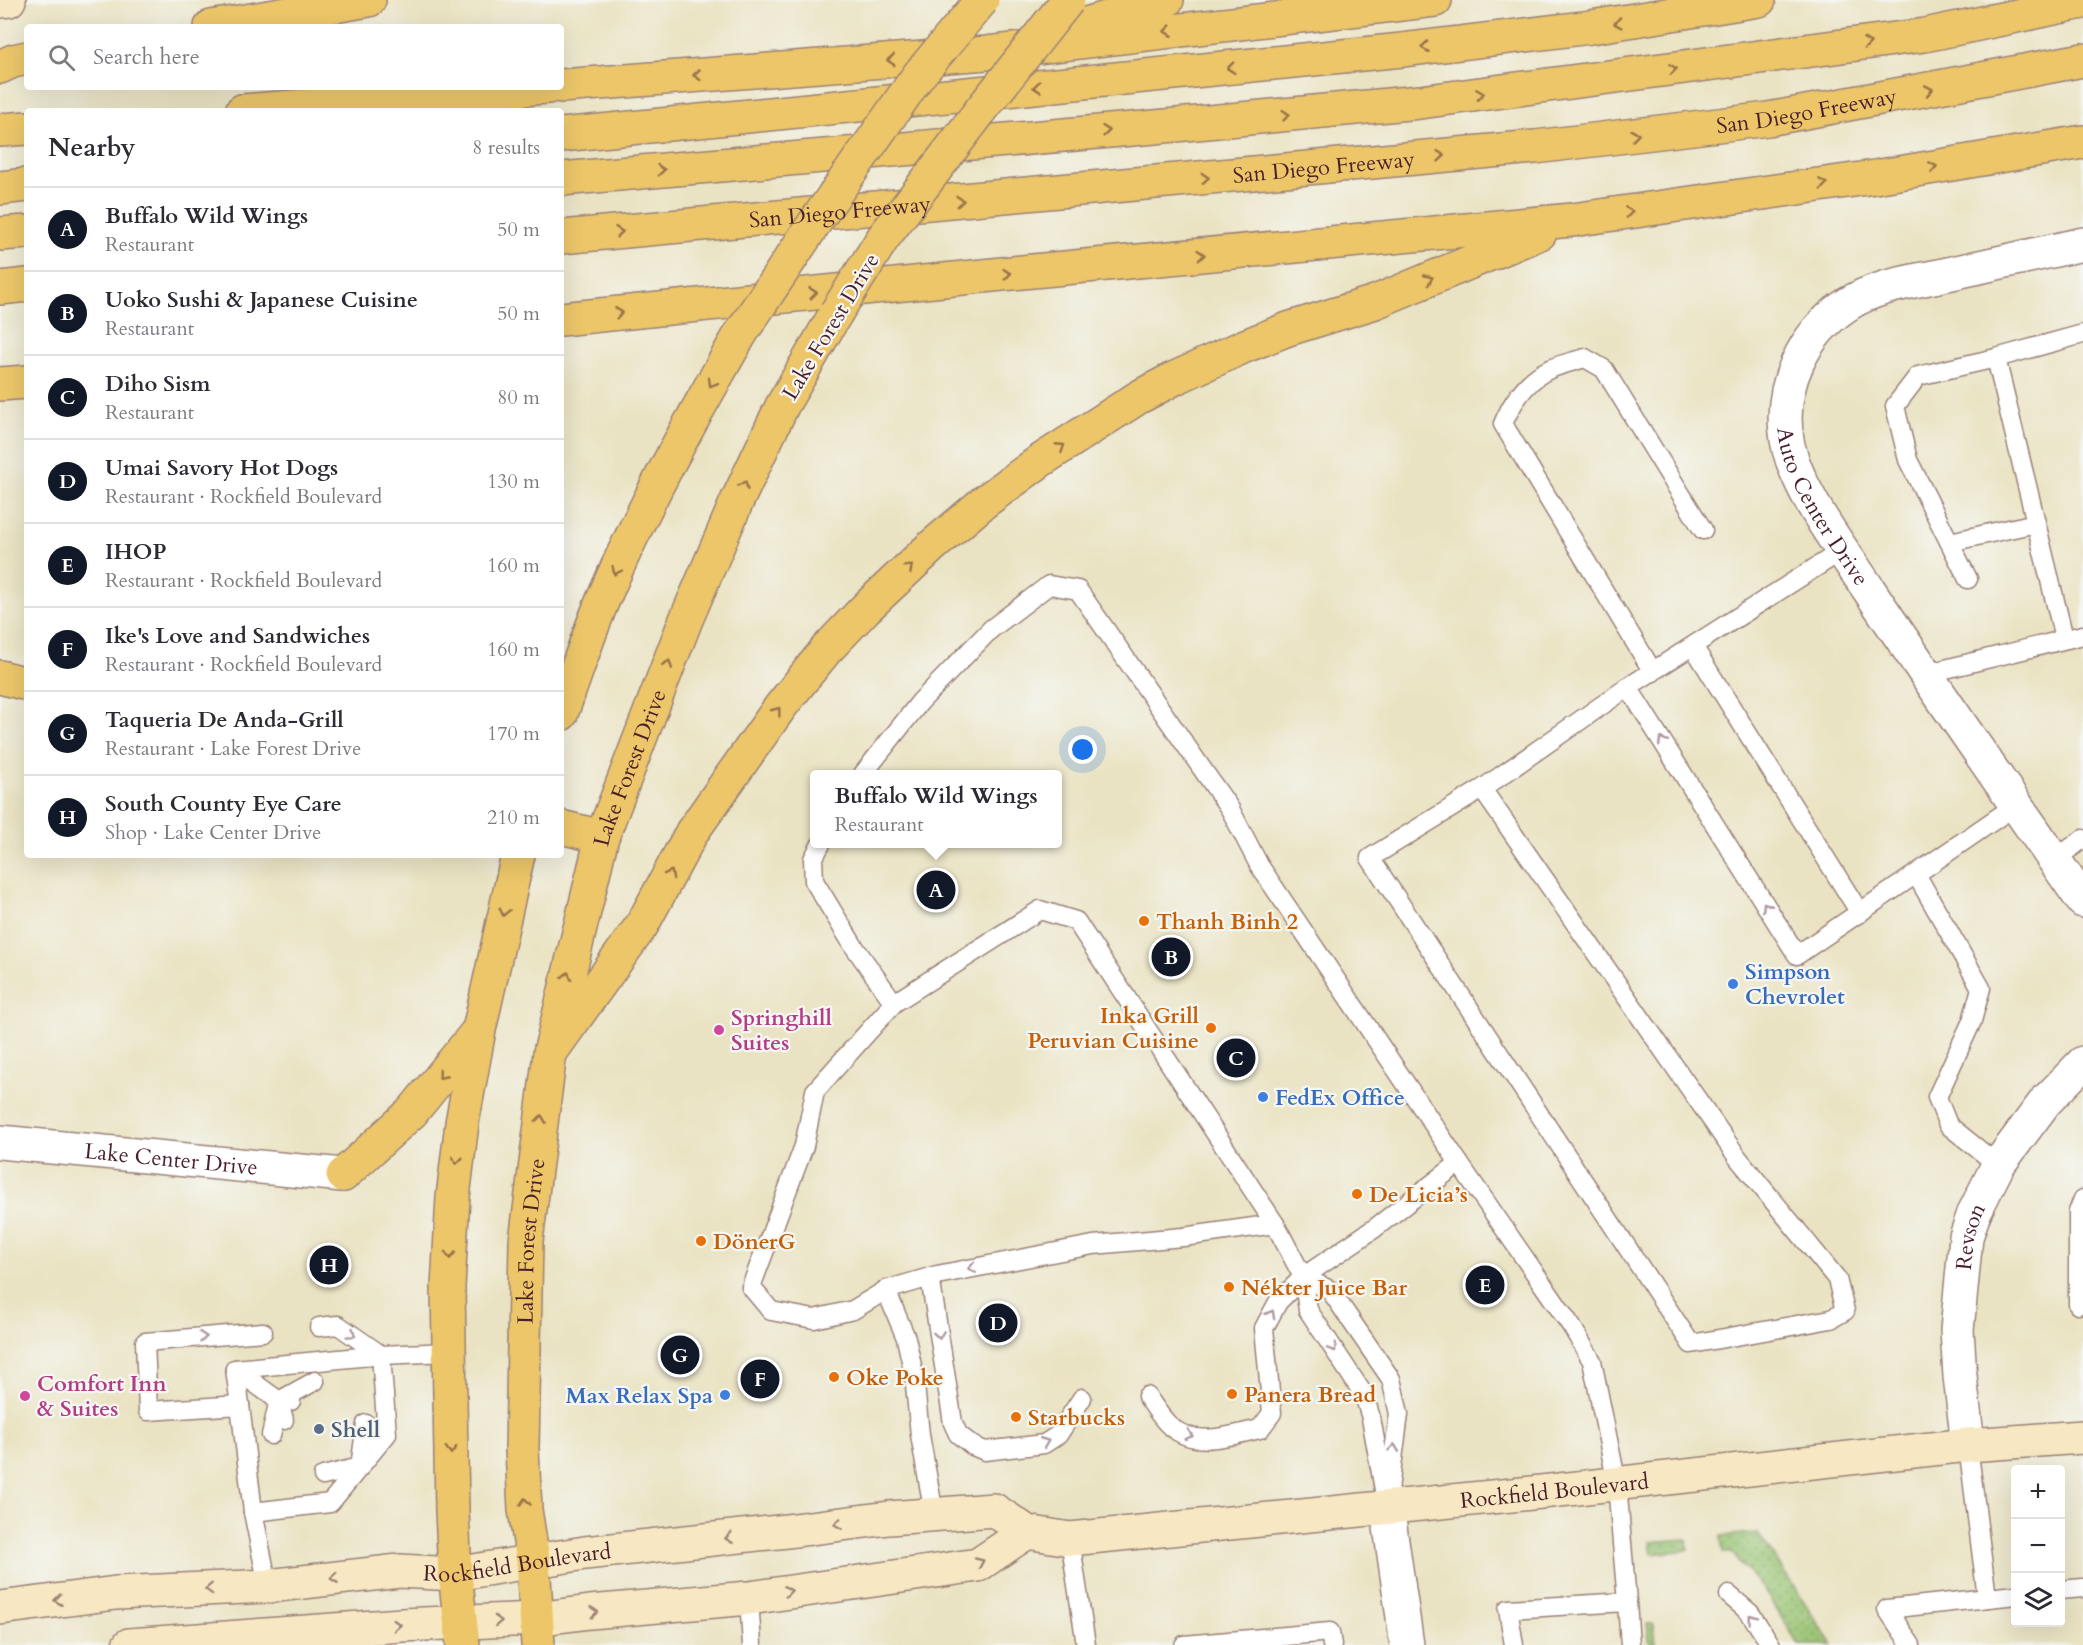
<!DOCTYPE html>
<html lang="en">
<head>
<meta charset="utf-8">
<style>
  body { margin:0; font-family:Cardo,serif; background:#f7f7f7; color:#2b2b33 }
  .controls { position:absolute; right:18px; bottom:18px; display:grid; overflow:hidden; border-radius:6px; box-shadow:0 6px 24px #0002 }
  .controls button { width:54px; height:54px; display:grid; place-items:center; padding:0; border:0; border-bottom:2px solid #e1e1e2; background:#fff; color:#2b2b33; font:30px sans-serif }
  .you { position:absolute; left:1083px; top:750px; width:21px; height:21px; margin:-15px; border:4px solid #fff; border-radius:50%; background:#1a73e8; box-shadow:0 0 0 9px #1a73e833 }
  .badge { display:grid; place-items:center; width:39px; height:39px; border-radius:50%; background:#111827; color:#fff; font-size:20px; font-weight:700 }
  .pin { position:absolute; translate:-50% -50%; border:3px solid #fff; box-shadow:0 2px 6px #0006 }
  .popup { position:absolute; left:810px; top:770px; width:252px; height:78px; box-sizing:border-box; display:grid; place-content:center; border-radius:6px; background:#fff; filter:drop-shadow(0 2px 4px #0005); font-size:20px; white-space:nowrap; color:#7c7c81 }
  .popup b { font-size:22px; color:#2b2b33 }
  .popup::after { content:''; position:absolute; left:50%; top:100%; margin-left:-12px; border:12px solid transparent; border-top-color:#fff }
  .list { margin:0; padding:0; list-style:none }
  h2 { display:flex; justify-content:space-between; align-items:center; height:78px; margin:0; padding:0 24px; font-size:26px }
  h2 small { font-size:20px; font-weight:400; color:#7c7c81 }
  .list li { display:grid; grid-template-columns:39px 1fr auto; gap:18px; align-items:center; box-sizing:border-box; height:84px; padding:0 24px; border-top:2px solid #e1e1e2 }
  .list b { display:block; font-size:22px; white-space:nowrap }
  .list p { margin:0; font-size:20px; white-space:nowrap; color:#7c7c81 }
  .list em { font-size:20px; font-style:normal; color:#7c7c81 }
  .icon { flex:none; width:33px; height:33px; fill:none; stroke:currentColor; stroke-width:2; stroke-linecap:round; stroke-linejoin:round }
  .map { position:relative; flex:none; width:2083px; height:1645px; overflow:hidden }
  .search { position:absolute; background:#fff; box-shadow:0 6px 24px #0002; left:24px; top:24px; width:540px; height:66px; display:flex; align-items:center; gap:15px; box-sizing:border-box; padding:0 21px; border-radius:6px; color:#7c7c81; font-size:22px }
  .panel { position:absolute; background:#fff; box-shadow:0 6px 24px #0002; left:24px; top:108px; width:540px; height:750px; border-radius:6px }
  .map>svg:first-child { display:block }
  .grass { fill:url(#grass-dots); stroke:#70704d; stroke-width:1.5 }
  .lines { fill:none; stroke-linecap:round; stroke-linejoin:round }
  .service-casing { stroke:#9a8177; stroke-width:21 }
  .tertiary-casing { stroke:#9a8177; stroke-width:36 }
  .secondary-casing { stroke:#9a8177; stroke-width:36 }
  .primary-casing { stroke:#9a8177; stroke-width:36 }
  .motorway-casing { stroke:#9a8177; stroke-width:36 }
  .service { stroke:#fff; stroke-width:18 }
  .tertiary { stroke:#fff; stroke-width:33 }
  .secondary { stroke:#f7e8c3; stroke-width:33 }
  .primary { stroke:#ecc669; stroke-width:33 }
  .motorway { stroke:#ecc669; stroke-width:33 }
  .primary-bridge-casing { stroke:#9a8177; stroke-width:36; stroke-linecap:butt }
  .primary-bridge { stroke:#ecc669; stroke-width:33 }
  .oneway { stroke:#9b724a }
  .oneway2 { stroke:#ae9aa0 }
  .oneway3 { stroke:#a08477 }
  .food-dot { fill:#e8710a; stroke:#f6f6f2; stroke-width:2 }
  .shop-dot { fill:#3f7fe0; stroke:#f6f6f2; stroke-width:2 }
  .hotel-dot { fill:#d1479c; stroke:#f6f6f2; stroke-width:2 }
  .service-dot { fill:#5c6f8a; stroke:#f6f6f2; stroke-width:2 }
  .labels { text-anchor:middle; stroke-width:4.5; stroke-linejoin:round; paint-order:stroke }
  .street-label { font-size:22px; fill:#4a1f2b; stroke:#f6f6f2 }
  .food-label { font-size:22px; font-weight:bold; fill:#c56008; stroke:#f6f6f2; text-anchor:start }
  .shop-label { font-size:22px; font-weight:bold; fill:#366cbe; stroke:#f6f6f2; text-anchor:start }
  .hotel-label { font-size:22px; font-weight:bold; fill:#b23c85; stroke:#f6f6f2; text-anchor:start }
  .service-label { font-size:22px; font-weight:bold; fill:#4e5e75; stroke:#f6f6f2; text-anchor:start }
</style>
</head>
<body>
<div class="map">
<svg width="2083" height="1645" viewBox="0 0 2083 1645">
  <defs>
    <pattern id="grass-dots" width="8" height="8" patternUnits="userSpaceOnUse" patternTransform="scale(1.5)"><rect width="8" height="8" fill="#96c26f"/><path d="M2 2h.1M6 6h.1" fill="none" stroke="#7c9d5b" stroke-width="1.8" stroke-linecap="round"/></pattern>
  </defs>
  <rect width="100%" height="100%" fill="#f6f6f2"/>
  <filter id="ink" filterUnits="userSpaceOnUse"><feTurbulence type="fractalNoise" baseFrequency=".0167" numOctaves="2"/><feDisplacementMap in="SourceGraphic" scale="12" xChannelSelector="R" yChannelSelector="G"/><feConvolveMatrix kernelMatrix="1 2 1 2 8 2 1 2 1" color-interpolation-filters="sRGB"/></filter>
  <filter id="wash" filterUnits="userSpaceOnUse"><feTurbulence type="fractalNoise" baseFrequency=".008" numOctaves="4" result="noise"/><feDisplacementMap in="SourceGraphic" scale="24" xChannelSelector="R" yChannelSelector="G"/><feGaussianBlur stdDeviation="1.35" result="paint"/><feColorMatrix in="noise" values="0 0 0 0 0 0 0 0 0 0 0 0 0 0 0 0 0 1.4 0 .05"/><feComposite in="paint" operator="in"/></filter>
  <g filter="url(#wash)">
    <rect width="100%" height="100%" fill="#eae3c3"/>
    <g class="grass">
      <path d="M1758 1533 1833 1645H1799L1766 1593 1732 1553H1723L1721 1536Z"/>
      <path d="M1687 1539 1688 1550 1652 1554 1650 1542Z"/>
      <path d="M1647 1624H1654L1656 1645H1650Z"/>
    </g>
  </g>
  <g filter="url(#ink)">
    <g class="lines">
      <g class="service-casing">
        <g id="service">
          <path d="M1996 358 2064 638"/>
          <path d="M1950 542 2036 523"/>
          <path d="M1968 579 1908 460 1895 406 1918 376 1996 358 2083 334"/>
          <path d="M1693 646 1860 913"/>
          <path d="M1653 672 1503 424C1511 404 1525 383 1544 372 1555 365 1573 362 1585 358L1604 369 1703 530"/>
          <path d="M1925 674 2083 635"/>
          <path d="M1628 687 1797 955 1916 874 1981 988 1972 1021 1937 1097 1948 1125 1998 1165"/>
          <path d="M863 774 920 702 991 629 1049 585 1078 590 1230 809 1259 865 1459 1163 1572 1327 1592 1361 1617 1484 1627 1602 1508 1609 1514 1645"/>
          <path d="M1482 789 1370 858 1691 1344 1831 1319 1845 1311 1837 1279 1738 1158 1482 789 1628 687 1843 550"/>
          <path d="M821 844 813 859 814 881 853 945 894 1003 1040 910 1076 921 1275 1224 1303 1277 1308 1310 1364 1395 1371 1418 1387 1506"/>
          <path d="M2054 860 2083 839"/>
          <path d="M1916 874 2016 805"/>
          <path d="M930 1277 953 1423 958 1434 973 1446 985 1451 1044 1444 1058 1435 1082 1398"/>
          <path d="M1303 1277 1330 1290 1391 1379 1399 1414 1389 1489"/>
          <path d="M886 1290 853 1310 814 1319 771 1311 751 1287 804 1146 815 1091 894 1003"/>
          <path d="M2078 1305V1212L2083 1199"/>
          <path d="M319 1327 338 1325 381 1355 449 1352"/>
          <path d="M263 1332 145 1342 148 1411 240 1405 253 1512 268 1586"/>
          <path d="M235 1369 279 1401 315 1381"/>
          <path d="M1147 1396C1154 1406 1161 1418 1170 1426 1196 1449 1231 1435 1260 1429L1272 1413 1264 1328 1278 1302 1303 1277 1375 1228 1459 1163"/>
          <path d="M240 1405 235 1369 381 1355 387 1434 330 1503 253 1512"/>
          <path d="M284 1420 279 1401H291"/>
          <path d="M271 1435 278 1404"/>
          <path d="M1968 1445 1987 1598"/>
          <path d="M323 1476 360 1467 366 1424"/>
          <path d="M934 1514 920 1435 914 1375 906 1338 886 1290 937 1275 1093 1245 1183 1237 1275 1224"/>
          <path d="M1070 1539 1086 1645"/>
          <path d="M2060 1590 2083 1588"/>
          <path d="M1729 1595 1750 1613 1771 1645"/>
          <path d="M749 1598 752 1645"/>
          <path d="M1627 1602 1630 1645"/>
          <path d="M1184 1645 1330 1632 1332 1645"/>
          <path d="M1911 1645 1887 1609 2016 1595"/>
        </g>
      </g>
      <g class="tertiary-casing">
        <g id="tertiary">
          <path id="s1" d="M2083 244C2036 254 1990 265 1943 275 1911 282 1876 286 1848 304 1803 333 1778 387 1787 440 1795 488 1842 549 1869 590 1939 695 2011 798 2083 901"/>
          <path id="s2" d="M0 1142 343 1175"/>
          <path id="s3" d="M1968 1445 1960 1376 1957 1330 1966 1237 1974 1213 1998 1165 2045 1102 2083 1063"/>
          <path d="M1387 1506 1407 1645"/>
        </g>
      </g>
      <g class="secondary-casing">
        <g id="secondary">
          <path d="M0 1 9 0"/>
          <path id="s4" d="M0 1608 116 1593 268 1586 399 1571 455 1574 585 1553 787 1531 889 1518 994 1510 1027 1532 1070 1539 1532 1493 1968 1445 2083 1437"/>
          <path d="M129 1645 402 1625 536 1619 590 1612 749 1598 978 1565 1027 1532"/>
        </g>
      </g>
      <g class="primary-casing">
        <g id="primary">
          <path d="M561 714C575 676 587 638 602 602 642 508 691 420 741 333"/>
          <path d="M343 1175 412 1112 478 1031"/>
          <path d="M463 1645 455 1574 452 1511 448 1287 453 1197 462 1123 479 1030 518 855"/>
          <path id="s5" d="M538 1645 533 1560 525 1510 522 1449 526 1241 550 1053 602 837 685 622 737 501 782 406 836 313"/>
        </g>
      </g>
      <g class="motorway-casing">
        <g id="motorway">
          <path d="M211 27 369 0"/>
          <path d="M1076 27 1167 0"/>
          <path d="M0 67 13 61 27 58"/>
          <path d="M561 86 987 53 1435 0"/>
          <path d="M242 111 548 87"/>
          <path d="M0 130 27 128"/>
          <path d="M561 135 1402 50 1591 27 1759 0"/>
          <path d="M561 179 1144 128 1420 102 1925 35 2083 2"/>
          <path d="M0 188 27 185"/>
          <path d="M0 234 27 232"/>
          <path id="s6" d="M561 237 1535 147 1768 119 2083 60"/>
          <path d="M0 288 27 285"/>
          <path d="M561 319 1022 272 1572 220 1875 177 2083 142"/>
          <path d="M0 384 27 382"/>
          <path d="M0 677 27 684"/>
          <path d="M561 827 602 837"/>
          <path d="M550 1053 642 925 692 832 781 706 826 650 866 608 931 547 984 502 1040 461 1139 397 1173 379 1245 346 1288 329 1375 302 1540 233"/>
        </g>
      </g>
      <use href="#service" class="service"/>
      <use href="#tertiary" class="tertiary"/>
      <use href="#secondary" class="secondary"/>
      <use href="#primary" class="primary"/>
      <use href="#motorway" class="motorway"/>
      <g class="primary-bridge-casing">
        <g id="primary-bridge">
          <path d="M836 313 883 238 981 110 1068 0"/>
          <path d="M741 333 811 228 918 76 982 0"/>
        </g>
      </g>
      <use href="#primary-bridge" class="primary-bridge"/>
    </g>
    <defs><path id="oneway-chevron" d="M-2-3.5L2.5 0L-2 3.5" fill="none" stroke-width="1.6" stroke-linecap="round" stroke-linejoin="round" transform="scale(1.5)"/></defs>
    <g class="oneway">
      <use href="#oneway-chevron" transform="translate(1618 23) rotate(171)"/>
      <use href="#oneway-chevron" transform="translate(1168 31) rotate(173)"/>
      <use href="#oneway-chevron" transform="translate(1867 43) rotate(-8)"/>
      <use href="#oneway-chevron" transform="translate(1425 47) rotate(173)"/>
      <use href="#oneway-chevron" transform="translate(891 60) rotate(176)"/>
      <use href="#oneway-chevron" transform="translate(1231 68) rotate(174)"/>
      <use href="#oneway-chevron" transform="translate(1673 69) rotate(-8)"/>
      <use href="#oneway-chevron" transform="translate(697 75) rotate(176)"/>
      <use href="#oneway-chevron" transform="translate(1037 87) rotate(174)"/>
      <use href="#oneway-chevron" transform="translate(1929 90) rotate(-10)"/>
      <use href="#oneway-chevron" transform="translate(1480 94) rotate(-8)"/>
      <use href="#oneway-chevron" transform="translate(1286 115) rotate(-5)"/>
      <use href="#oneway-chevron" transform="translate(1106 131) rotate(-5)"/>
      <use href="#oneway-chevron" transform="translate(1635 135) rotate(-7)"/>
      <use href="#oneway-chevron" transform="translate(1441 156) rotate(-5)"/>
      <use href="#oneway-chevron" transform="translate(1933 167) rotate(-9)"/>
      <use href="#oneway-chevron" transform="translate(661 170) rotate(-5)"/>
      <use href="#oneway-chevron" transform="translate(1205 178) rotate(-5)"/>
      <use href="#oneway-chevron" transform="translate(1823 184) rotate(-8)"/>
      <use href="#oneway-chevron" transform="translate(960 201) rotate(-5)"/>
      <use href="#oneway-chevron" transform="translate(1629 212) rotate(-8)"/>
      <use href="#oneway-chevron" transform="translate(619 232) rotate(-5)"/>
      <use href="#oneway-chevron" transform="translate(1201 255) rotate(-5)"/>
      <use href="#oneway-chevron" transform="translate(1007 274) rotate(-6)"/>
      <use href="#oneway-chevron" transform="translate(1429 279) rotate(-23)"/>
      <use href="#oneway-chevron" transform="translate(813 293) rotate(-6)"/>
      <use href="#oneway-chevron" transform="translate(619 313) rotate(-6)"/>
      <use href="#oneway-chevron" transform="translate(712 383) rotate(120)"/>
      <use href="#oneway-chevron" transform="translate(1061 447) rotate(-33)"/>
      <use href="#oneway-chevron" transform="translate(744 485) rotate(-65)"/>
      <use href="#oneway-chevron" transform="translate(909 568) rotate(-43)"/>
      <use href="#oneway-chevron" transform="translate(616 571) rotate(115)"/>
      <use href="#oneway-chevron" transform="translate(668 664) rotate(-69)"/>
      <use href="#oneway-chevron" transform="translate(777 711) rotate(-53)"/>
      <use href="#oneway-chevron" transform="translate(670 874) rotate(-62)"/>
      <use href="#oneway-chevron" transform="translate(504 912) rotate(102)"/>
      <use href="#oneway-chevron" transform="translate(567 976) rotate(-77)"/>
      <use href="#oneway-chevron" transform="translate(442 1075) rotate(129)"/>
      <use href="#oneway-chevron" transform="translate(541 1119) rotate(-83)"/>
      <use href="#oneway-chevron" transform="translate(457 1160) rotate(97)"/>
      <use href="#oneway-chevron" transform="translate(450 1255) rotate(93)"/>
      <use href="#oneway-chevron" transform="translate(451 1450) rotate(89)"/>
      <use href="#oneway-chevron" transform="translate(525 1502) rotate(-94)"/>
    </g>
    <g class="oneway2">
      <use href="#oneway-chevron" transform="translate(1662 741) rotate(-122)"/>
      <use href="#oneway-chevron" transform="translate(1766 906) rotate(-122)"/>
      <use href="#oneway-chevron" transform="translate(972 1268) rotate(170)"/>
      <use href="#oneway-chevron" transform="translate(1271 1314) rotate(-61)"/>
      <use href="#oneway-chevron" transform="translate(352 1334) rotate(35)"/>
      <use href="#oneway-chevron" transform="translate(939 1335) rotate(81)"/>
      <use href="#oneway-chevron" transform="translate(203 1337) rotate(-5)"/>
      <use href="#oneway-chevron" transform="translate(1333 1348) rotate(57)"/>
      <use href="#oneway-chevron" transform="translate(1189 1435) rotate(17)"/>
      <use href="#oneway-chevron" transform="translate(1045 1442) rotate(-22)"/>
      <use href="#oneway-chevron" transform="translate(1394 1448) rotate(-83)"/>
      <use href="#oneway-chevron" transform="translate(1752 1618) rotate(-127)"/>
    </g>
    <g class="oneway3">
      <use href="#oneway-chevron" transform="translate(838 1524) rotate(172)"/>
      <use href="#oneway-chevron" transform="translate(729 1538) rotate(173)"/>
      <use href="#oneway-chevron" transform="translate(980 1562) rotate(-25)"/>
      <use href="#oneway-chevron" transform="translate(334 1578) rotate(173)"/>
      <use href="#oneway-chevron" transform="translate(209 1589) rotate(178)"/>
      <use href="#oneway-chevron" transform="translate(788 1591) rotate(-8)"/>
      <use href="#oneway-chevron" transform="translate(58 1600) rotate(173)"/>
      <use href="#oneway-chevron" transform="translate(594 1612) rotate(-6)"/>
      <use href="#oneway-chevron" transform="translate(498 1621) rotate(-2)"/>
      <use href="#oneway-chevron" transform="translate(397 1625) rotate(-4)"/>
    </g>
  </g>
  <g class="food-dot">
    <circle cx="1144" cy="921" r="6"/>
    <circle cx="1211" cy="1028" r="6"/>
    <circle cx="1357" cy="1194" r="6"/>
    <circle cx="701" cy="1241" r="6"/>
    <circle cx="1229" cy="1287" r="6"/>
    <circle cx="834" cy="1377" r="6"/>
    <circle cx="1232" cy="1394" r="6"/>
    <circle cx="1016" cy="1417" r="6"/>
  </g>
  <g class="shop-dot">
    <circle cx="1733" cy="984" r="6"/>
    <circle cx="1263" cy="1097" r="6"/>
    <circle cx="725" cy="1395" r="6"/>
  </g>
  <g class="hotel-dot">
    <circle cx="719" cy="1030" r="6"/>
    <circle cx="25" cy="1396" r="6"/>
  </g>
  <circle class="service-dot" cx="319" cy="1429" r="6"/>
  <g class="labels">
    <g class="street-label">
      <text dy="8" stroke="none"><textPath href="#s6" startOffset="1252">San Diego Freeway</textPath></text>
      <text dy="8" stroke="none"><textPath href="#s6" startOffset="766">San Diego Freeway</textPath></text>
      <text dy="8" stroke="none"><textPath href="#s6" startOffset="280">San Diego Freeway</textPath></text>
      <text transform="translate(830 326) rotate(-59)" y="8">Lake Forest Drive</text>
      <text dy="8" stroke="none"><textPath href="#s1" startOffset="476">Auto Center Drive</textPath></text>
      <text dy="8" stroke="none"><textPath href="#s5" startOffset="891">Lake Forest Drive</textPath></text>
      <text dy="8" stroke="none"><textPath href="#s2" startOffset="172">Lake Center Drive</textPath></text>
      <text dy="8" stroke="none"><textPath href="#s3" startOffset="210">Revson</textPath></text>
      <text dy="8" stroke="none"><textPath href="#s5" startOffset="405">Lake Forest Drive</textPath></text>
      <text dy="8" stroke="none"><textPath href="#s4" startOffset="1570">Rockfield Boulevard</textPath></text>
      <text dy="8" stroke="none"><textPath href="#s4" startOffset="520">Rockfield Boulevard</textPath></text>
    </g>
    <g class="food-label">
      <text x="1156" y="929">Thanh Binh 2</text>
      <text x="1199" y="1023" text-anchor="end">Inka Grill<tspan x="1199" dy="25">Peruvian Cuisine</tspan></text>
      <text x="1369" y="1202">De Licia’s</text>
      <text x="713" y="1249">DönerG</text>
      <text x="1241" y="1295">Nékter Juice Bar</text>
      <text x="846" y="1385">Oke Poke</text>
      <text x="1244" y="1402">Panera Bread</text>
      <text x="1028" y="1425">Starbucks</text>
    </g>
    <g class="shop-label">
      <text x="1745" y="979">Simpson<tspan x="1745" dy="25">Chevrolet</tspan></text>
      <text x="1275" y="1105">FedEx Office</text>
      <text x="713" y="1403" text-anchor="end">Max Relax Spa</text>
    </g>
    <g class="hotel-label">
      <text x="731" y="1025">Springhill<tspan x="731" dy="25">Suites</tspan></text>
      <text x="37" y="1391">Comfort Inn<tspan x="37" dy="25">&amp; Suites</tspan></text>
    </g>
    <g class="service-label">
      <text x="331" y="1437">Shell</text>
    </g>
  </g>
</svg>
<div class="controls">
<button>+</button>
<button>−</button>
<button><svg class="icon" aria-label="layers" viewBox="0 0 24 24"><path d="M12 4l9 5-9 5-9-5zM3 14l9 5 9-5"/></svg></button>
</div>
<div class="you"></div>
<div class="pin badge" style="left:936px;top:890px">A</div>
<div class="popup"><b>Buffalo Wild Wings</b>Restaurant</div>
<div class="pin badge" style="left:1171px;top:957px">B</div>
<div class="pin badge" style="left:1236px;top:1058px">C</div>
<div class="pin badge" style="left:998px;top:1323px">D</div>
<div class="pin badge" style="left:1485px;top:1285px">E</div>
<div class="pin badge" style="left:760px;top:1379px">F</div>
<div class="pin badge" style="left:680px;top:1355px">G</div>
<div class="pin badge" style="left:329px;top:1265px">H</div>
<div class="search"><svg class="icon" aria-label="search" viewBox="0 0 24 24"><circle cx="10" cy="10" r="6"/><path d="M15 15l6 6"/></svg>Search here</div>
<section class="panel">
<h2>Nearby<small>8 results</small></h2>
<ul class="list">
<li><span class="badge">A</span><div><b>Buffalo Wild Wings</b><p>Restaurant</p></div><em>50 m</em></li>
<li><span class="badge">B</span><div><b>Uoko Sushi &amp; Japanese Cuisine</b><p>Restaurant</p></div><em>50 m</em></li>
<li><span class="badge">C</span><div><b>Diho Sism</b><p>Restaurant</p></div><em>80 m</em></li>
<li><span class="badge">D</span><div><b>Umai Savory Hot Dogs</b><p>Restaurant · Rockfield Boulevard</p></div><em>130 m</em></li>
<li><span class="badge">E</span><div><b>IHOP</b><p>Restaurant · Rockfield Boulevard</p></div><em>160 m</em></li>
<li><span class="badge">F</span><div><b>Ike's Love and Sandwiches</b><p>Restaurant · Rockfield Boulevard</p></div><em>160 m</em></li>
<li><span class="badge">G</span><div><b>Taqueria De Anda-Grill</b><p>Restaurant · Lake Forest Drive</p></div><em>170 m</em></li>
<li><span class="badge">H</span><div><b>South County Eye Care</b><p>Shop · Lake Center Drive</p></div><em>210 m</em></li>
</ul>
</section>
</div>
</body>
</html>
